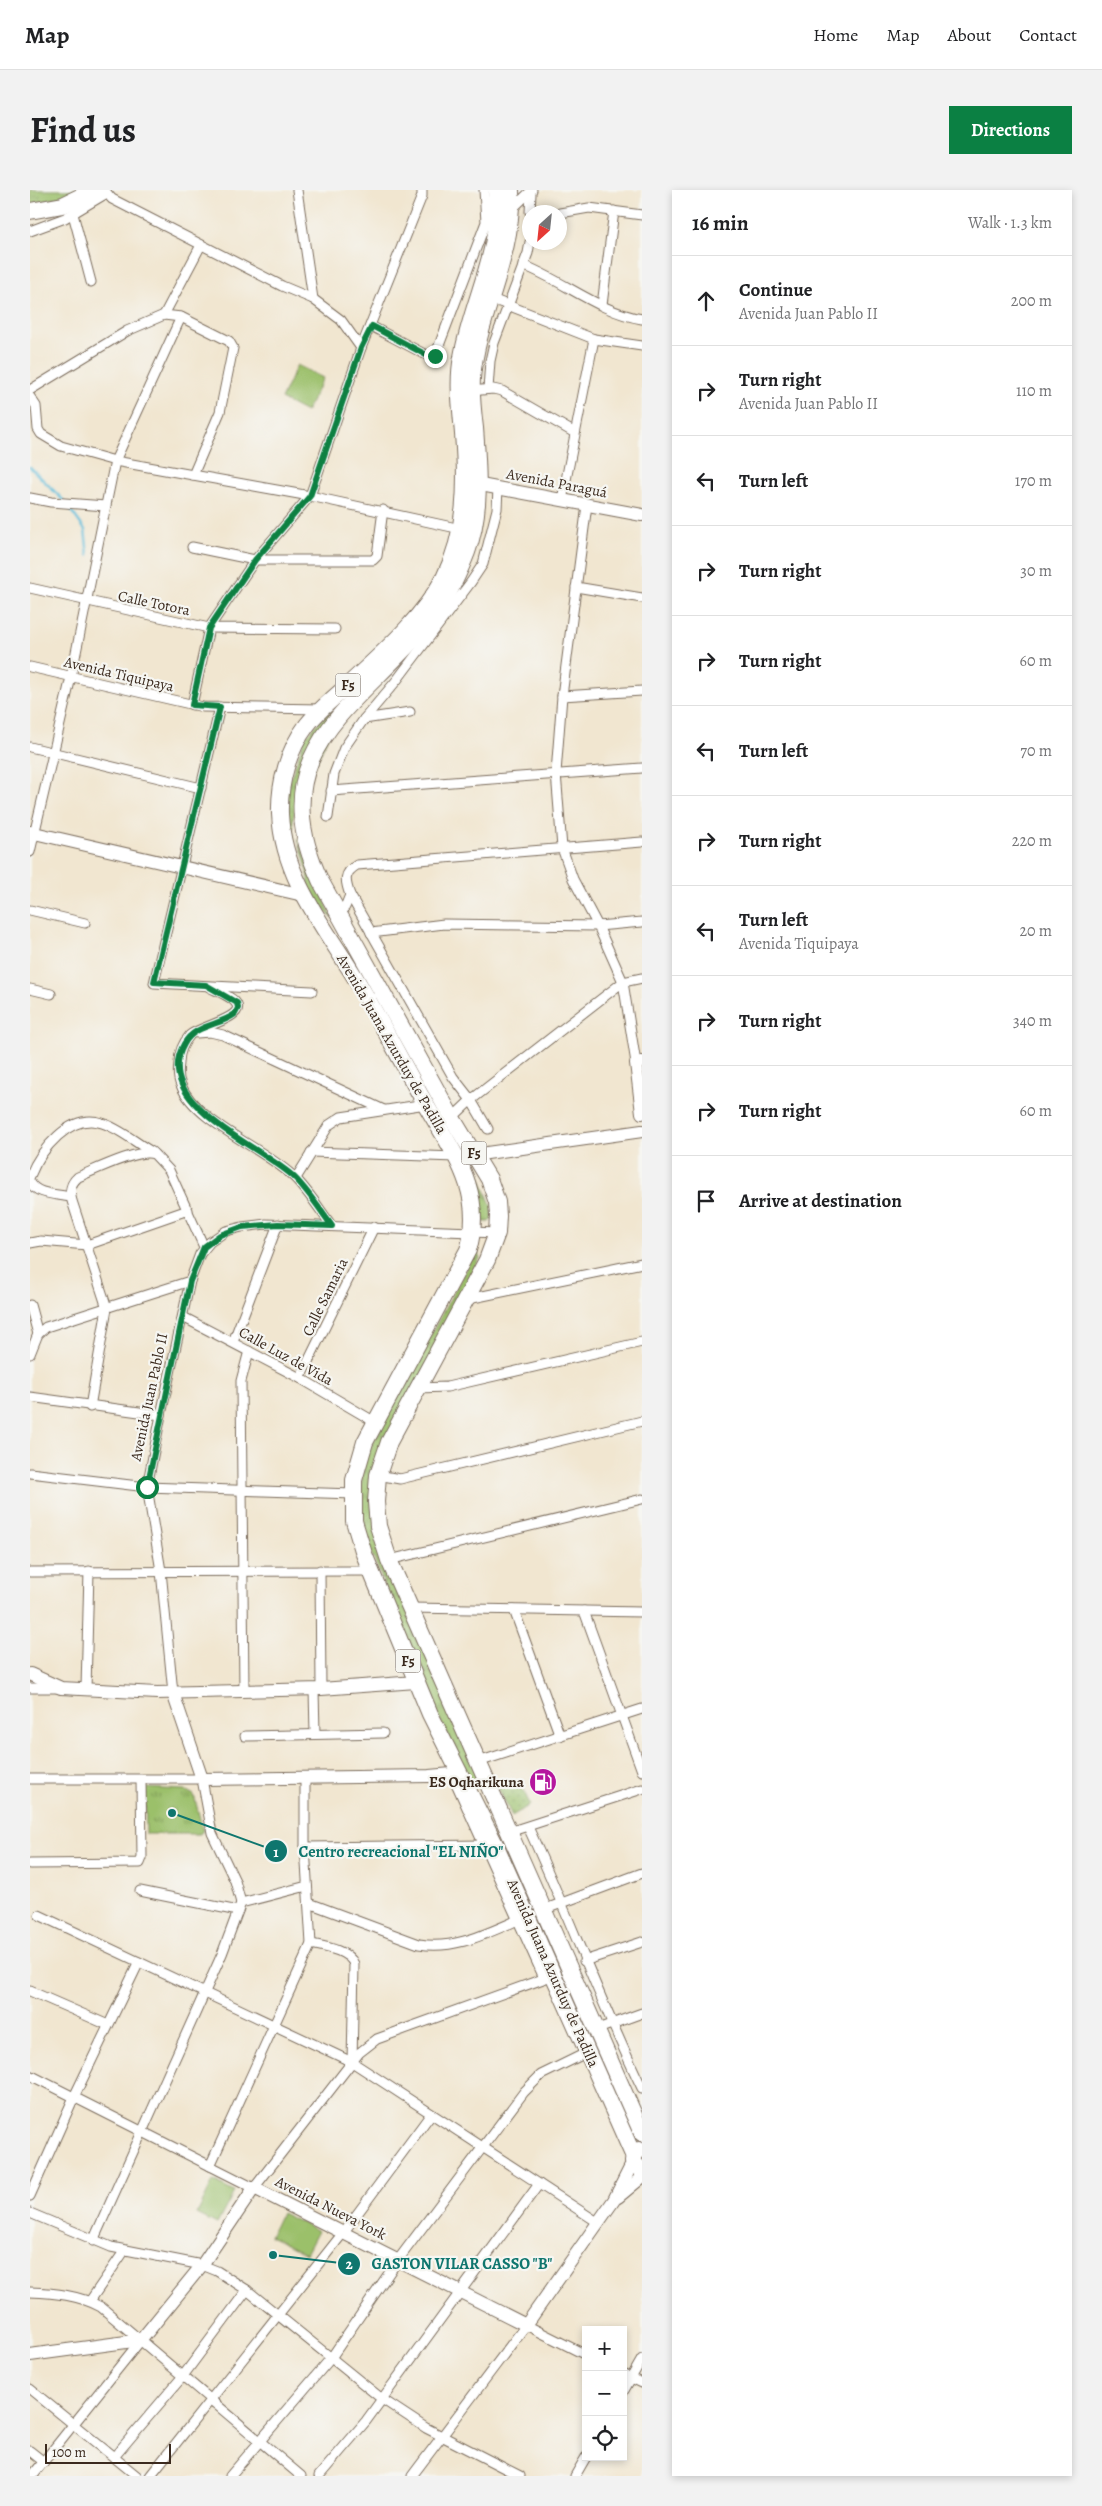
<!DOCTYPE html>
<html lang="en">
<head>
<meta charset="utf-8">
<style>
  body { margin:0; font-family:Alegreya,serif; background:#f2f2f2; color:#202124 }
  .controls { position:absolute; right:15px; bottom:15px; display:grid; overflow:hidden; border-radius:0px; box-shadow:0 2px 8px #0003 }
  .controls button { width:45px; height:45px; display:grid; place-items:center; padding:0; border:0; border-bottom:1px solid #e0e0e0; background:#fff; color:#202124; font:25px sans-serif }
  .compass { position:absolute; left:492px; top:15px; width:45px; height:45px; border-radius:50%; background:#fff; box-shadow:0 2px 8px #0003; rotate:207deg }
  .scale { position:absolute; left:15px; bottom:12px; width:126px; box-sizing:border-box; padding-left:5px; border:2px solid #3b2a1e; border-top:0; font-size:14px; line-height:18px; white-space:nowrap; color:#3b2a1e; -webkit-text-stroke:4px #f6f6f2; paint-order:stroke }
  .stop { position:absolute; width:15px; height:15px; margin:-11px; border:4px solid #0b8043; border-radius:50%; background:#fff }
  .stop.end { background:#0b8043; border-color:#fff; box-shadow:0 1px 5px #0008 }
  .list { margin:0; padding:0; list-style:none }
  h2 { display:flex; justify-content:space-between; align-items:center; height:65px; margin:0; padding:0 20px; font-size:21px }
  h2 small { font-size:16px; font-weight:400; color:#757577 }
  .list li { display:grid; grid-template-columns:32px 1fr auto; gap:15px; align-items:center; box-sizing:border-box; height:90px; padding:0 20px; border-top:1px solid #e0e0e0 }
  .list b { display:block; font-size:19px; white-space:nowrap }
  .list p { margin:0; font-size:16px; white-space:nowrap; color:#757577 }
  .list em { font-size:16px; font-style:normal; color:#757577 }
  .icon { flex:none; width:28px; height:28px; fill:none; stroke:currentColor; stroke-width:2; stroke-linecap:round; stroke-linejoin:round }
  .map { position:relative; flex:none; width:612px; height:2286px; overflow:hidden; border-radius:0px }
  header { display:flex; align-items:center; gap:30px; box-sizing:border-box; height:70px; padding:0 25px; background:#fff; border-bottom:1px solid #e0e0e0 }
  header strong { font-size:24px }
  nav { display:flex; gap:28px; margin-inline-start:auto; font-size:18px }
  .intro { display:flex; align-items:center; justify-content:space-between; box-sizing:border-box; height:120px; padding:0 30px }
  h1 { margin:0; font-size:35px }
  .button { padding:12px 22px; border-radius:0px; background:#0b8043; color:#fff; font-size:18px; font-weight:700 }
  main { display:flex; gap:30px; padding:0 30px }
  aside { flex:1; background:#fff; border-radius:0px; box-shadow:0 2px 8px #0003 }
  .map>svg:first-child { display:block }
  .grass { fill:url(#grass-dots); stroke:#6b7544 }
  .park { fill:url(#park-tufts); stroke:#6b7544 }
  .garden { fill:#9bc06b; stroke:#6b7544 }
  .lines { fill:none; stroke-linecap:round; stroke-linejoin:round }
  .stream { stroke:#5abbd9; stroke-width:2.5 }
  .street-casing { stroke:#7b6c5c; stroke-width:11 }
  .secondary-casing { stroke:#7b6c5c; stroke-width:14 }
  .highway-casing { stroke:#7b6c5c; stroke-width:18 }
  .street { stroke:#fff; stroke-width:9 }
  .secondary { stroke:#fff; stroke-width:12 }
  .highway { stroke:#fff; stroke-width:16 }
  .route { stroke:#0b8043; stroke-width:6 }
  .labels { text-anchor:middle; stroke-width:4.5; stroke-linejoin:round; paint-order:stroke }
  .shield { fill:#f6f6f2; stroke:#73675e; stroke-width:1 }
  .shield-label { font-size:14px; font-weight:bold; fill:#3b2a1e }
  .street-label { font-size:15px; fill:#3b2a1e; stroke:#f6f6f2 }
  .poi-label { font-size:15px; font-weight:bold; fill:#3b2a1e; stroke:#f6f6f2; text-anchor:end }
  .leader { fill:none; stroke:#0f766e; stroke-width:2 }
  .callout-dot { fill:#0f766e; stroke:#f6f6f2; stroke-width:2 }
  .mark-label { font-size:15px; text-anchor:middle; font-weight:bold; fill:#fff }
  .callout-label { font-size:16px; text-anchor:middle; font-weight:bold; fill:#0f766e; stroke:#f6f6f2; stroke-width:4.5; stroke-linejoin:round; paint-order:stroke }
</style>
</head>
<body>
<header>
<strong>Map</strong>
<nav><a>Home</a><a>Map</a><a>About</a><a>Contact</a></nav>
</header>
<div class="intro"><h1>Find us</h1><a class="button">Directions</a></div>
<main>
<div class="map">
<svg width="612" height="2286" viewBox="0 0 612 2286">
  <defs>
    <pattern id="grass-dots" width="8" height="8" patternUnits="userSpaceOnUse" patternTransform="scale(1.25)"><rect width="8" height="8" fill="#9bc06b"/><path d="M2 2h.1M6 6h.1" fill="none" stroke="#809c57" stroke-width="1.8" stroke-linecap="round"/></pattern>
    <pattern id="park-tufts" width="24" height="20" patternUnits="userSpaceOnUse" patternTransform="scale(1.25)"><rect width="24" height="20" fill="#9bc06b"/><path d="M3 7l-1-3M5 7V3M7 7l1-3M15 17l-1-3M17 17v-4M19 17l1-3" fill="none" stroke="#809c57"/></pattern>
  </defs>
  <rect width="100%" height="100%" fill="#f6f6f2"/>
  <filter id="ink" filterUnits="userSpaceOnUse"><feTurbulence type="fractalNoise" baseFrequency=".02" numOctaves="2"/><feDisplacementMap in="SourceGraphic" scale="10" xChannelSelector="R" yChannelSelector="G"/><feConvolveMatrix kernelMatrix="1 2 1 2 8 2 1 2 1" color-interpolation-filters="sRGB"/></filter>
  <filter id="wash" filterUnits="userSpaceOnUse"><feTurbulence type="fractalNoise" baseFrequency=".0096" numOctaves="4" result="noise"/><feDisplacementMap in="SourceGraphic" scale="20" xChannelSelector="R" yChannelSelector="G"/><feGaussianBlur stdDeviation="1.12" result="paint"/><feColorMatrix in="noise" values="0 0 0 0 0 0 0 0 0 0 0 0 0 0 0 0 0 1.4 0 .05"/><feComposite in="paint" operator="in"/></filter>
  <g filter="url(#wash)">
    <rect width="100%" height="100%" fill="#f1e6d0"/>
    <path class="grass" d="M490 1592 500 1615 482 1626 466 1594Z"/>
    <g class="park">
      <path d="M0 0H50L39 5 0 14Z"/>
      <path d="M330 489 312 515 265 620 263 629 264 654 273 687 263 666 255 605 275 547Z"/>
      <path d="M268 649 303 729 284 709 279 701 278 682Z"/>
      <path d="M440 976 446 978 462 1017V1029L459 1032H454L450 1027Z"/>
      <path d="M446 1060 450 1068 406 1152 341 1316 450 1590 442 1593 408 1526 341 1362 330 1318 333 1272Z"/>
      <path d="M115 1598 155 1600 164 1605 173 1641 170 1644H116Z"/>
      <path d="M476 1649 608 1949 603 1952 473 1650Z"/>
    </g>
    <g class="garden">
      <path d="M267 175 293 188 276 222 251 209Z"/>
      <path d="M183 1991 204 2002 187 2034 167 2024Z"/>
      <path d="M251 2023 288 2041 276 2064 240 2046Z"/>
    </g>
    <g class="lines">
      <g class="stream">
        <path d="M0 277 34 311"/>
        <path d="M37 315 55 340 58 365"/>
      </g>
    </g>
  </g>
  <g filter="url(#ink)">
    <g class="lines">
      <g class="street-casing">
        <g id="street">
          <path d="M74 0 82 9 252 96 283 109 311 130 331 158"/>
          <path d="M267 0 283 109"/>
          <path d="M482 19 502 0"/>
          <path d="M500 22 501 4"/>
          <path d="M530 23 559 18 612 25"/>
          <path d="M43 24 61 92"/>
          <path d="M0 41 35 28 77 3"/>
          <path d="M493 75C534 91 569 122 612 129"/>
          <path d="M457 107 564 149 612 156"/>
          <path d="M572 115 584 21"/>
          <path d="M134 125 171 55"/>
          <path d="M341 136 402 168 405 166 456 32 454 0"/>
          <path d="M458 199 460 171 464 153 498 63 500 52"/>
          <path d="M0 200 97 141 134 125 151 127 199 151 203 158 190 222 163 285"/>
          <path d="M440 201 463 199 472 201 545 243"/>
          <path d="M0 207 6 216 8 239 11 244 31 256 85 271 280 306 431 339"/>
          <path d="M0 308 21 312 76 316"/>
          <path d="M532 310 564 149"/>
          <path d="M557 315 532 506 526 583 532 658 543 689 568 736 593 792 606 873"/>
          <path d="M162 357 225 370H343L347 366 353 320"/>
          <path d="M546 397 612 408"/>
          <path d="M0 398 179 438 305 439"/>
          <path d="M0 477 173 517 291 519"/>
          <path d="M532 506 612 501"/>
          <path d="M162 515 179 438 225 370 280 306 331 158 392 6V0"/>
          <path d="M190 517 124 793 282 801"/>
          <path d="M334 529 380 522"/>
          <path d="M0 557 171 598"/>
          <path d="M301 601 612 578"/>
          <path d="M298 627 304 584 314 558 334 529 367 490 441 392 453 374 467 319 468 298"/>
          <path d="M0 662 41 487 85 271 151 127"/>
          <path d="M320 705 423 887 441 910 458 939"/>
          <path d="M0 720 55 733"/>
          <path d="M308 721 315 717 320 705C315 691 313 683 327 675L612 652"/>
          <path d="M341 743 414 734 568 736 612 732"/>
          <path d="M179 797C186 801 204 807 207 815 213 828 169 837 160 845 153 853 149 863 149 873 148 880 148 889 151 895 165 932 236 959 265 988 279 1002 290 1020 302 1036"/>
          <path d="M0 799 21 804"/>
          <path d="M167 843 180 842 193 845 354 920"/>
          <path d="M422 928 441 910 593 792 612 788"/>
          <path d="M281 962 426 967"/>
          <path d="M0 986C10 961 40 922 72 933 89 938 106 953 122 962"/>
          <path d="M266 988 299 935 311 927 396 914"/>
          <path d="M0 992C6 1005 28 1004 40 1007"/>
          <path d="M0 1053 11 1051 57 1055 158 1020"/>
          <path d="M438 1109 612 1073"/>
          <path d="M0 1115 8 1144"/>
          <path d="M153 1127 270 1188 345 1232"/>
          <path d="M203 1152 248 1034"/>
          <path d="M0 1164 8 1144 16 1137 160 1091"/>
          <path d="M270 1188 344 1037"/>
          <path d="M388 1198 417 1197 612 1152"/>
          <path d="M0 1207 131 1225"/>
          <path d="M60 1217 77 1118 42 1011C39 1001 40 994 48 987 65 980 109 958 124 964L139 980 174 1057"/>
          <path d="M0 1283 117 1297 323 1304"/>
          <path d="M348 1285 370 1289 612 1231"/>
          <path d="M359 1370 612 1309"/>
          <path d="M290 1380 291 1499"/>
          <path d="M0 1382 341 1381"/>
          <path d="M380 1418 612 1422"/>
          <path d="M484 1420 530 1546"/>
          <path d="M554 1421 612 1581"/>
          <path d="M0 1498H26"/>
          <path d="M56 1499 59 1381"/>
          <path d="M284 1499 285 1544"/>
          <path d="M214 1501 211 1191 219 1161"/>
          <path d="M143 1503 131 1381 117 1297 131 1225 160 1091 170 1064 180 1052 196 1041 212 1037 236 1034 467 1043"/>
          <path d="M215 1546 353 1543"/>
          <path d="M448 1572 612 1519"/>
          <path d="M0 1589H172L182 1643 205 1691 211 1713"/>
          <path d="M424 1589 514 1788"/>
          <path d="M498 1637C538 1723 570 1812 612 1898"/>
          <path d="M479 1642 612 1599"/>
          <path d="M275 1657 457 1655"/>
          <path d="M0 1674 110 1673 112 1668 111 1590"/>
          <path d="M110 1701 208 1721"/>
          <path d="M279 1713 389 1754C425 1760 455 1744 488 1730"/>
          <path d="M513 1720 612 1683"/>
          <path d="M9 1725 322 1872 569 2033"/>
          <path d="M281 1754C295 1757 318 1760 324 1774L322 1872"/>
          <path d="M554 1771 612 1752"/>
          <path d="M0 1801 78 1835"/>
          <path d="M565 1840 612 1823"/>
          <path d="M0 1885 224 1998 329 1863 347 1849 524 1785"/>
          <path d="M180 1976 281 1754 275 1657V1588"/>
          <path d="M0 2006 44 1907 109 1772"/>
          <path d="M0 2023 81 2057 172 2075 187 2081 217 2100 352 2209 396 2238 490 2286"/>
          <path d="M63 2051 192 1764 211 1713 277 1696"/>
          <path d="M0 2102C25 2103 49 2105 71 2117L271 2286"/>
          <path d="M60 2111 95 2060"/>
          <path d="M593 2184 612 2193"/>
          <path d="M0 2199 107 2286"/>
          <path d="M593 2202 612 2169"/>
          <path d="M0 2261 14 2272"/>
          <path d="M84 2267 153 2186 217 2100"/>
          <path d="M2 2286 111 2150"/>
          <path d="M120 2286 313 2043 401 1924"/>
          <path d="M200 2286 301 2168 368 2070 494 1902 511 1885 558 1862"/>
          <path d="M289 2286 336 2231 509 1994"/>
          <path d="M382 2286 496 2135 556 2165"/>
          <path d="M545 2286 556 2267"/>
        </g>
      </g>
      <g class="secondary-casing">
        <g id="secondary">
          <path d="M440 293 612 325"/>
          <path d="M0 642 273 705"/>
          <path d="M612 872 606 873 612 923"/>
          <path d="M436 966 612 941"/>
          <path d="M0 1484 31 1498 127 1503 291 1499 386 1492"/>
          <path d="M143 1503 172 1589 399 1586 422 1584 433 1595"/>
          <path d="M588 2007 612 1987"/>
          <path d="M0 2165 111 2150 172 2075 224 1998 496 2135 584 2010 603 1972"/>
        </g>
      </g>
      <g class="highway-casing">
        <g id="highway">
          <path d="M466 0C473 59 442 110 432 167 427 192 431 218 433 244 437 293 437 342 414 388 391 431 350 465 315 498 302 509 288 521 277 535 258 560 249 593 250 624 253 689 297 740 329 794 352 833 372 873 395 913 422 961 456 1002 438 1060L335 1252 324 1290V1331L334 1364 400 1524 466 1656 604 1967"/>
          <path d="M481 0C484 68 448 123 442 188 441 205 443 222 445 238 448 279 452 321 437 362 430 380 423 397 412 413 347 510 225 548 290 690L422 928 459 989 467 1012 468 1026 467 1043 457 1070 359 1252 348 1285 346 1312 348 1336 359 1370 612 1943"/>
          <path d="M0 21 33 15 64 0"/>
          <path d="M609 1960 604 1965 603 1972 612 1981"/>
        </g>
      </g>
      <use href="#street" class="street"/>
      <use href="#secondary" class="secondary"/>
      <use href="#highway" class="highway"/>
    </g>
  </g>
  <g class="lines" filter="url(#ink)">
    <path class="route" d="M117 1297 160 1091 174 1057 190 1045 212 1037 248 1034 302 1036C290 1020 279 1002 265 988 232 956 120 914 154 854 165 834 189 836 205 824L208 818 207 813 176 795 124 792 190 517 162 515 179 438 225 370 280 306 331 158 342 136 402 168 405 166"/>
  </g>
  <defs>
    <g id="fuel-disc" transform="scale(1.4375)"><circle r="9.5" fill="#b5179e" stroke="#f6f6f2"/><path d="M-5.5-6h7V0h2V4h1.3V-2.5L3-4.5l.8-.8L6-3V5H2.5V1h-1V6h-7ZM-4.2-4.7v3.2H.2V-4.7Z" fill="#fff"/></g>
  </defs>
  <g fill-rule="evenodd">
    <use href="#fuel-disc" x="513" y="1592"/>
  </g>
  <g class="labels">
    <g class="shield">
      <rect x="305.5" y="483.5" width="25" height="23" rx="4"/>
      <rect x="431.5" y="951.5" width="25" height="23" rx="4"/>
      <rect x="365.5" y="1459.5" width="25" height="23" rx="4"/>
    </g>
    <g class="shield-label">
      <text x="318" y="500">F5</text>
      <text x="444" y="968">F5</text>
      <text x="378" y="1476">F5</text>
    </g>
    <g class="street-label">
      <text transform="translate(527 293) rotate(11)" y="5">Avenida Paraguá</text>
      <text transform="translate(124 413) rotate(12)" y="5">Calle Totora</text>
      <text transform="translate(89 484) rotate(13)" y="5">Avenida Tiquipaya</text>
      <text transform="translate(362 854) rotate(60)" y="5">Avenida Juana Azurduy de Padilla</text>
      <text transform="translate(295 1107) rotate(-64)" y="5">Calle Samaria</text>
      <text transform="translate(256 1166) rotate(29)" y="5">Calle Luz de Vida</text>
      <text transform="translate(119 1207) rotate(-78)" y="5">Avenida Juan Pablo II</text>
      <text transform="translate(523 1783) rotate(66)" y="5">Avenida Juana Azurduy de Padilla</text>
      <text transform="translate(301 2018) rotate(27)" y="5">Avenida Nueva York</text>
    </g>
    <g class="poi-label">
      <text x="494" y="1597">ES Oqharikuna</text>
    </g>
  </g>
  <path class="leader" d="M142 1623L246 1661M243 2065L319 2074"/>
  <g class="callout-dot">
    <circle cx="142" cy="1623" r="5"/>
    <circle cx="243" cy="2065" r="5"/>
    <circle cx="246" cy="1661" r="12"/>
    <circle cx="319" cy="2074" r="12"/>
  </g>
  <g class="mark-label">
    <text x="246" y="1667">1</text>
    <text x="319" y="2079">2</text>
  </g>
  <g class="callout-label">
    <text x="371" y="1667">Centro recreacional "EL NIÑO"</text>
    <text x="432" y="2079">GASTON VILAR CASSO "B"</text>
  </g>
</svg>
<div class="controls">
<button>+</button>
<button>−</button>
<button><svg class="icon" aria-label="locate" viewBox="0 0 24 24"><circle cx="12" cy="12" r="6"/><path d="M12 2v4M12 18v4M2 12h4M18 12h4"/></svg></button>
</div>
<svg class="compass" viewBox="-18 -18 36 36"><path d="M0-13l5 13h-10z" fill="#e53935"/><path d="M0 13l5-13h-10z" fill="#757577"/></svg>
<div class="scale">100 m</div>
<div class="stop" style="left:117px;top:1297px"></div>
<div class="stop end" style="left:405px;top:166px"></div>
</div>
<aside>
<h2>16 min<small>Walk · 1.3 km</small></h2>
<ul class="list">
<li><svg class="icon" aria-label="ahead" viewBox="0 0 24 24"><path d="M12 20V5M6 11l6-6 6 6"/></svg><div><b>Continue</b><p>Avenida Juan Pablo II</p></div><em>200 m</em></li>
<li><svg class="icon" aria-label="right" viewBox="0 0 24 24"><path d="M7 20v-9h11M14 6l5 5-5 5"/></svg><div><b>Turn right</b><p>Avenida Juan Pablo II</p></div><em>110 m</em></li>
<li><svg class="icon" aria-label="left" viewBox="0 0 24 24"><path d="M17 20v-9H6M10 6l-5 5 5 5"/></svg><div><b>Turn left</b></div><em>170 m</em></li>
<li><svg class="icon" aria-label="right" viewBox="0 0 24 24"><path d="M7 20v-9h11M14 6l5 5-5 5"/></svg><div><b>Turn right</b></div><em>30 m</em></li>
<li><svg class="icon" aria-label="right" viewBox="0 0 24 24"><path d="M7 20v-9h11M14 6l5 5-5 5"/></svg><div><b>Turn right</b></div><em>60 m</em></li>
<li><svg class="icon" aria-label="left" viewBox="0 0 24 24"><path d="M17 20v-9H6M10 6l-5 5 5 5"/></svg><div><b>Turn left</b></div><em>70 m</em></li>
<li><svg class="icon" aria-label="right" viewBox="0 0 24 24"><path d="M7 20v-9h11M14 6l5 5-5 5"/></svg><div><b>Turn right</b></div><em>220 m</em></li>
<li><svg class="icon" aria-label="left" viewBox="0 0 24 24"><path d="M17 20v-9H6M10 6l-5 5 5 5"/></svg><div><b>Turn left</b><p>Avenida Tiquipaya</p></div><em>20 m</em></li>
<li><svg class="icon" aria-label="right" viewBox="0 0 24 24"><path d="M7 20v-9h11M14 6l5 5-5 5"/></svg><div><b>Turn right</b></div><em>340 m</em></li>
<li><svg class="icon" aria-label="right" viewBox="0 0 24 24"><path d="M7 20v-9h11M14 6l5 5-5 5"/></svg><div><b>Turn right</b></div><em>60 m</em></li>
<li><svg class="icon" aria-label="arrive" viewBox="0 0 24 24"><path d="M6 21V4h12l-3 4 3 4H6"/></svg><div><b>Arrive at destination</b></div></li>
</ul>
</aside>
</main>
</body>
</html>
